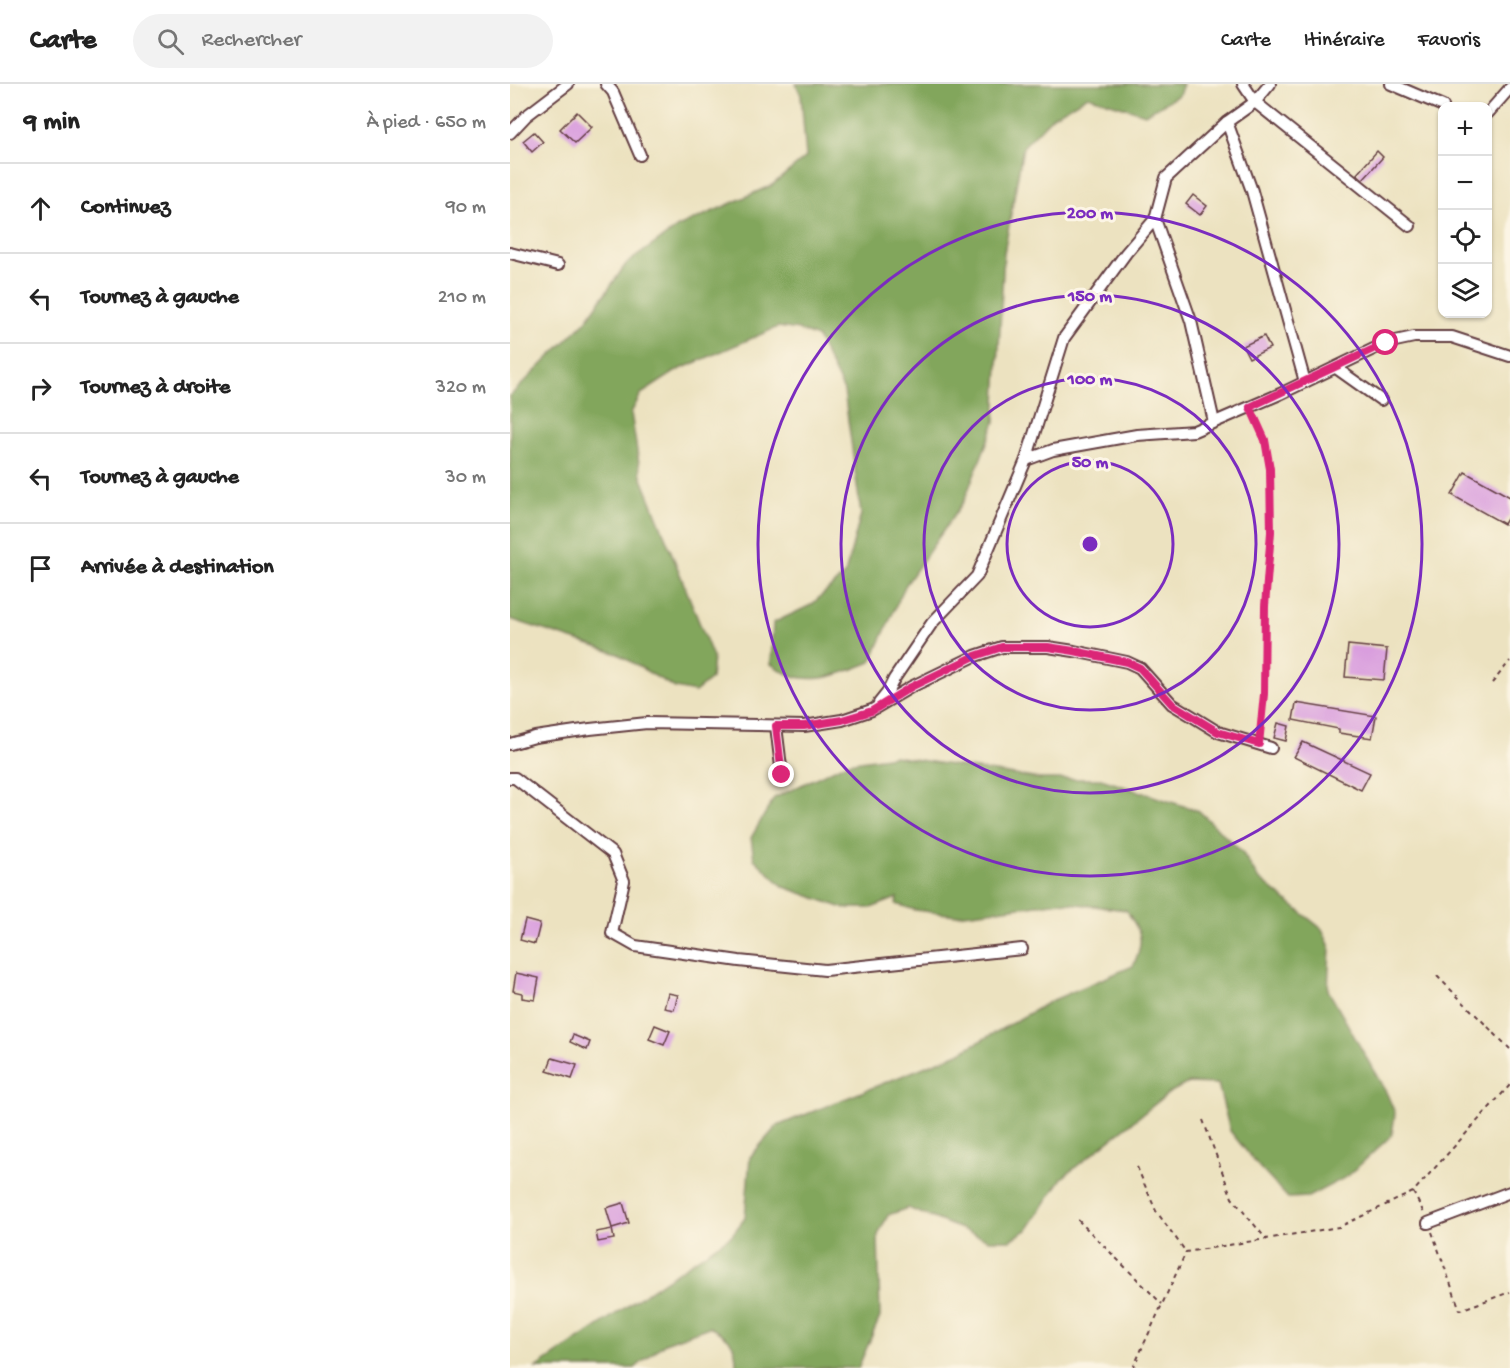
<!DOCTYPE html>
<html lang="fr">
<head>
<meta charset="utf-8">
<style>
  body { margin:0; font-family:"Gochi Hand",sans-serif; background:#f2f2f2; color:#222 }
  .controls { position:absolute; right:18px; top:18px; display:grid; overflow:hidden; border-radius:12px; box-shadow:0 2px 4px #0004 }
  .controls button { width:54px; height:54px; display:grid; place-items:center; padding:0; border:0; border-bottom:2px solid #e0e0e0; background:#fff; color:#222; font:30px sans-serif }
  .stop { position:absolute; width:18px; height:18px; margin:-14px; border:4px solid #db2777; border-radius:50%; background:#fff }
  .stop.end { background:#db2777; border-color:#fff; box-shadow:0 2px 6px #0008 }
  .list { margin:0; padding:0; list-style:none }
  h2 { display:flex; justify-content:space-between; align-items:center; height:78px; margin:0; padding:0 24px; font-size:26px }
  h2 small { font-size:20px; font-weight:400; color:#767676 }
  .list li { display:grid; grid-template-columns:39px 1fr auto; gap:18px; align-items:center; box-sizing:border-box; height:90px; padding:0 24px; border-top:2px solid #e0e0e0 }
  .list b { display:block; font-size:22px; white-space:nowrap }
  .list em { font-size:20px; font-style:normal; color:#767676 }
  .icon { flex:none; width:33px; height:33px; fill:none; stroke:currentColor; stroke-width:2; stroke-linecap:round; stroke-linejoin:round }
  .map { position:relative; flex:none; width:1000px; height:1284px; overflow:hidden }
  header { display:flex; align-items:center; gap:36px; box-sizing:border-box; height:84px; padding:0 30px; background:#fff; border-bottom:2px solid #e0e0e0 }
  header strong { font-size:28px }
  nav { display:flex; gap:33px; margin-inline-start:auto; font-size:21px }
  .search { width:420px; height:54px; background:#f2f2f2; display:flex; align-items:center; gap:15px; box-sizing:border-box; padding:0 21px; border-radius:33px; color:#767676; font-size:22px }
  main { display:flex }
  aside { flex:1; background:#fff }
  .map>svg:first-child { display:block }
  .forest { fill:#82a65c; stroke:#666244; stroke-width:1.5 }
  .building { fill:#d99ede }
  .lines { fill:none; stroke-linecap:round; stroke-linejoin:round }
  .minor-casing { stroke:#623c41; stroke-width:14 }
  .path { stroke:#623c41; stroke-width:2; stroke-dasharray:4.5 4.5; stroke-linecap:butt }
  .minor { stroke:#fff; stroke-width:10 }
  .route { stroke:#db2777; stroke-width:8 }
  .ring { fill:none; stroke:#7b2cbf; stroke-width:3 }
  .centre { fill:#7b2cbf; stroke:#fcf5e5; stroke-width:3 }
  .ring-label { font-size:18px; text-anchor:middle; font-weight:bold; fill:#7b2cbf; stroke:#fcf5e5; stroke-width:6; stroke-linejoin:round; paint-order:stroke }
</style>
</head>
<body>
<header>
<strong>Carte</strong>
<div class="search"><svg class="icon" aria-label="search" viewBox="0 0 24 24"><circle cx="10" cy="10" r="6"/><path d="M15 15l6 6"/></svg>Rechercher</div>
<nav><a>Carte</a><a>Itinéraire</a><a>Favoris</a></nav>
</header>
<main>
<aside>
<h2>9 min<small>À pied · 650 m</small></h2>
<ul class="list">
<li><svg class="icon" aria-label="ahead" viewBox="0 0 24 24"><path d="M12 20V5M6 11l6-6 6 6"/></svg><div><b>Continuez</b></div><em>90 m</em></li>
<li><svg class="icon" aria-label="left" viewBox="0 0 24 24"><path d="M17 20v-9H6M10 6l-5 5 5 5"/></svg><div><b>Tournez à gauche</b></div><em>210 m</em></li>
<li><svg class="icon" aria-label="right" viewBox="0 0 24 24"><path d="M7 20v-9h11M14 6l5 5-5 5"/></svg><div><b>Tournez à droite</b></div><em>320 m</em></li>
<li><svg class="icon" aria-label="left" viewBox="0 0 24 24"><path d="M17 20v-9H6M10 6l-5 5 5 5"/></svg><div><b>Tournez à gauche</b></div><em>30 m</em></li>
<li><svg class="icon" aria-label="arrive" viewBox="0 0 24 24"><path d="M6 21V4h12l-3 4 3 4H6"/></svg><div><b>Arrivée à destination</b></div></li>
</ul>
</aside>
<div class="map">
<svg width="1000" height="1284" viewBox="0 0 1000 1284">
  <rect width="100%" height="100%" fill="#fcf5e5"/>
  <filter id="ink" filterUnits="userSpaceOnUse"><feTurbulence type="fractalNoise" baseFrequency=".0167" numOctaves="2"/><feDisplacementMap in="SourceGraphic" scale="12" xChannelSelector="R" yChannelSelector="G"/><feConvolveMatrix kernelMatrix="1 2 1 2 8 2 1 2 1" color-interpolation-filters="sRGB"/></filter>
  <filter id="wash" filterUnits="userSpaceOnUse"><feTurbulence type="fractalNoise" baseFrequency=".008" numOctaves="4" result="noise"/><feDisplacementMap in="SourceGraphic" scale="24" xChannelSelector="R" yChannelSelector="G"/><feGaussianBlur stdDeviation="1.35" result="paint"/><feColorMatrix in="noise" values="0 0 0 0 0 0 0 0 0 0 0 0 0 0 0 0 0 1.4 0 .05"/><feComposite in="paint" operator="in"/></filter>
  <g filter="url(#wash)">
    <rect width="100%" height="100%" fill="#ece2c0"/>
    <g class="forest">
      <path d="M286 0H673L669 11 635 30 578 12 543 32 513 63 494 169 485 338 454 417 395 502 361 578C336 588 306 602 278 590 272 588 266 583 261 580L263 539 301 521 335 490 351 430 334 307 307 253 289 246 268 243 168 286 131 310 121 329 131 392 203 573 201 595 185 608 165 604 108 570 0 535V312L76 237 116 180 168 143 262 101 296 73 291 11Z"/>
      <path d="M384 672 530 695H591L689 727 732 768 748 794 812 845 820 863 818 906 877 1010 885 1029 882 1051 838 1092 798 1113 778 1114 750 1084 720 1047 708 1000 678 999 659 1009 552 1094 517 1146 500 1156H479L398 1124 378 1131 368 1151 370 1233 348 1284H226C227 1259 220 1253 199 1243L155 1259 125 1284H26L222 1151 235 1134 240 1073 267 1042 449 969 541 917 623 882C635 856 632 850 616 826L551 818 446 831 405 826 386 820 387 814 361 824H333L274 803 244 775 241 754 264 714 337 679Z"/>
    </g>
    <g id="blocks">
      <g class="building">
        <path d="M67 28 82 43 65 59 50 45Z"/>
        <path d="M24 48 33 58 22 68 13 57Z"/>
        <path d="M867 67 873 73 853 95 847 90Z"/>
        <path d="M683 111 697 122 690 131 676 120Z"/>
        <path d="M754 252 760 264 739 274 733 262Z"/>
        <path d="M955 388 1000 413V430L994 440 942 411Z"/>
        <path d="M838 561 877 565 874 596 835 593Z"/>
        <path d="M786 619 866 632 862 654 829 649V645L783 636Z"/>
        <path d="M768 639 779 642 776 657 764 654Z"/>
        <path d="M793 658 860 689 851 706 784 673Z"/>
        <path d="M15 836 30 840 25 860 10 856Z"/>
        <path d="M6 889 29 894 25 916 12 914V909L3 907Z"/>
        <path d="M158 909 168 911 164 926 154 924Z"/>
        <path d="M145 941 160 947 154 961 139 955Z"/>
        <path d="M63 951 80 958 77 966 60 958Z"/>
        <path d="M42 974 67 981 62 995 37 987Z"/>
        <path d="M113 1119 119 1139 102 1144 96 1124Z"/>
        <path d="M102 1145 104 1155 88 1158 86 1148Z"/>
      </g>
    </g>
  </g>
  <g filter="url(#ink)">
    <use href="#blocks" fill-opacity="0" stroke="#623c41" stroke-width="1.5"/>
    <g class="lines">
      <g class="minor-casing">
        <g id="minor">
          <path d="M96 0 103 8 130 71"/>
          <path d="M733 0 745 18 900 142"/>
          <path d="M881 0 933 22"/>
          <path d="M978 29 1000 4"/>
          <path d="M717 38 742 107 795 298"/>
          <path d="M0 49 16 32 58 0"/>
          <path d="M645 135 681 237 704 338"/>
          <path d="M0 169 48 181"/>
          <path d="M826 284 871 316"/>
          <path d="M516 376 554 254 616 169 645 135 656 94 717 38 745 18 760 0"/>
          <path d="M369 619 377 609 384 595 422 539 467 492 516 376 543 366 627 351 684 347 770 310 876 259 904 253H942L1000 272"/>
          <path d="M266 642 272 691"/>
          <path d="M0 660 25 653 80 645 137 639 294 642 332 636 362 626 401 603 465 572 492 563H538L564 567 617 578 630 584 662 620 682 632 708 648 761 664"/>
          <path d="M0 694H5L103 770 114 797 102 849 125 862 229 877 315 886 512 865"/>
          <path d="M918 1139 1000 1108"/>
        </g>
      </g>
      <g class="path">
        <path d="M745 333 755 356 760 385 761 448 755 522 754 610 750 651"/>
        <path d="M982 599 1000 577"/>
        <path d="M927 892 1000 965"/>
        <path d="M693 1036 722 1114 757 1156"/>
        <path d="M627 1083 646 1127 676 1168"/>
        <path d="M903 1108 914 1129"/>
        <path d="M568 1136 652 1220"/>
        <path d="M922 1148 950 1226 1000 1208"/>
        <path d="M623 1284 676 1168 829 1143 903 1108 1000 1001"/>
      </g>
      <use href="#minor" class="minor"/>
    </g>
  </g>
  <g class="lines" filter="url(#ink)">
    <path class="route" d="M272 691 266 642H294L332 636 362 627 401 603 465 572 492 563H538L564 567 617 578 630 584 662 620 708 648 749 660 754 610 755 522 761 448 760 385 755 356 740 323 876 259"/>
  </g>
  <g class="ring">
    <circle cx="580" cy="460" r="83"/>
    <circle cx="580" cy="460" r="166"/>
    <circle cx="580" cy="460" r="249"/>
    <circle cx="580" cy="460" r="332"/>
  </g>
  <circle cx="580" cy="460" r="9" class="centre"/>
  <g class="ring-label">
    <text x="580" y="134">200 m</text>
    <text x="580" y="217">150 m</text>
    <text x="580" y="300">100 m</text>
    <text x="580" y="383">50 m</text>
  </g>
</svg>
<div class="controls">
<button>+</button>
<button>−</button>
<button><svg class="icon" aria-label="locate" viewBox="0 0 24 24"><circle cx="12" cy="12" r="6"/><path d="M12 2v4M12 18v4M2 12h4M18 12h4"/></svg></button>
<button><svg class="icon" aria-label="layers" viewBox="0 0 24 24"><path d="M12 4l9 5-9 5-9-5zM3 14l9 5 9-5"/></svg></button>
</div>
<div class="stop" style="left:876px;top:259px"></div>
<div class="stop end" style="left:272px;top:691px"></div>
</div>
</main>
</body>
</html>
